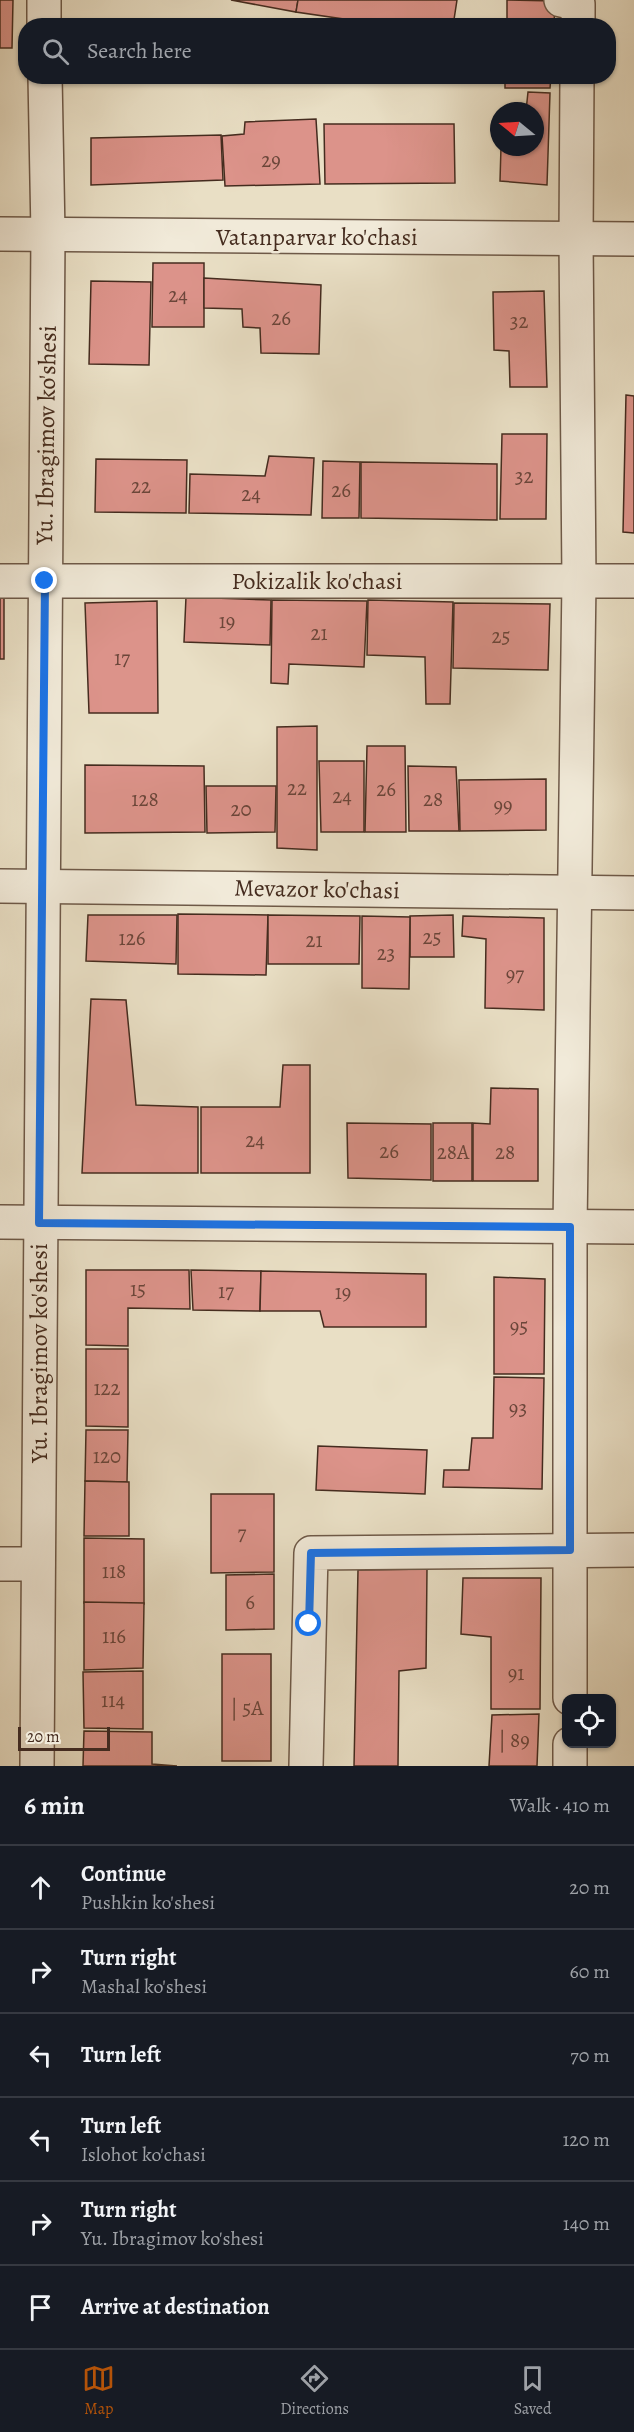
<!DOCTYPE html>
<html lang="en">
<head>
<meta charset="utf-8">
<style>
  body { margin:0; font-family:Alegreya,serif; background:#20242c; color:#f1f3f6 }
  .controls { position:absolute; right:18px; bottom:18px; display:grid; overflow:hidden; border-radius:12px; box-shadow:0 2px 4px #0004 }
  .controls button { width:54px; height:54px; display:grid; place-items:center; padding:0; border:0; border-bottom:2px solid #363941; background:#171b24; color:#f1f3f6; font:30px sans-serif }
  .compass { position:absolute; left:490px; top:102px; width:54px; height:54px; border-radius:50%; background:#171b24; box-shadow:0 2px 4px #0004; rotate:288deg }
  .scale { position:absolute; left:18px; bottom:15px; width:92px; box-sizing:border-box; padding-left:6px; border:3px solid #452c1f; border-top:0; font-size:16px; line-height:21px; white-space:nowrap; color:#452c1f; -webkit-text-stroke:4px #f1ead9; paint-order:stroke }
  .stop { position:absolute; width:18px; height:18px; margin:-14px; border:4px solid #1a73e8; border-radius:50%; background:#fff }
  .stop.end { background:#1a73e8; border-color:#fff; box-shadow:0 2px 6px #0008 }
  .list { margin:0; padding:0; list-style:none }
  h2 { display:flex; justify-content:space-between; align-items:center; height:78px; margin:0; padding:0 24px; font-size:26px }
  h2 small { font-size:20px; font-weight:400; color:#9ea1a6 }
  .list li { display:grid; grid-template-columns:39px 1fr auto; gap:18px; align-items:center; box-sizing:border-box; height:84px; padding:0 24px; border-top:2px solid #363941 }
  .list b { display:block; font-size:22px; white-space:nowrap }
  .list p { margin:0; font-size:20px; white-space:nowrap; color:#9ea1a6 }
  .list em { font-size:20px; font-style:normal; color:#9ea1a6 }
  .icon { flex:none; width:33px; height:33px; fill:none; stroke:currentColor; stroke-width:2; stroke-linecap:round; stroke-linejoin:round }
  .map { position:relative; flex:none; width:634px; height:1766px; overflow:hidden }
  .search { position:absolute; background:#171b24; box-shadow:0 2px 4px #0004; left:18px; right:18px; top:18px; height:66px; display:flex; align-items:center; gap:15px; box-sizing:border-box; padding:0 21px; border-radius:24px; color:#9ea1a6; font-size:22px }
  .sheet { height:582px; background:#171b24 }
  nav { display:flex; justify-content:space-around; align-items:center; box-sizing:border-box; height:84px; border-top:2px solid #363941; background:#171b24; font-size:16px; color:#9ea1a6 }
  nav a { display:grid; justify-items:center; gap:3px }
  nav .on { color:#b45309 }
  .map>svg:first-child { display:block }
  .building { fill:#dc938a; stroke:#452c1f; stroke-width:1.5 }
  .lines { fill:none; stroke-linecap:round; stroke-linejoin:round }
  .minor-casing { stroke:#6e5948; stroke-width:36 }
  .minor { stroke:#f1ead9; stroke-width:33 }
  .route { stroke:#1a73e8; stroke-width:8 }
  .labels { text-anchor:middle; stroke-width:5; stroke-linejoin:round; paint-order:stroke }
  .number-label { font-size:21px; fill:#6b463a }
  .street-label { font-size:24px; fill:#452c1f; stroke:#f1ead9 }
</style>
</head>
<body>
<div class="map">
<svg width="634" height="1766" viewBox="0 0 634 1766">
  <rect width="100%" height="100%" fill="#e9dfc5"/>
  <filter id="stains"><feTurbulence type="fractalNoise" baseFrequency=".00333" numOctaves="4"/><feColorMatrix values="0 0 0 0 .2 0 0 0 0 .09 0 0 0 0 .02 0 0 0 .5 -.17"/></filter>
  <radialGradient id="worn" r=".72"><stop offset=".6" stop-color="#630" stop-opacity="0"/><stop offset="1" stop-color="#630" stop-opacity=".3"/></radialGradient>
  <g class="building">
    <path d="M0 0H13L12 48H0Z"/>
    <path d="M231 0H298L296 12Z"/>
    <path d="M298 0H457L453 26H392L296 12Z"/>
    <path d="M507 0 555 1 554 26H507Z"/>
    <path d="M505 76H551L550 88H505Z"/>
    <path d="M528 92 550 93 547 185 500 181 501 147H535V111H526Z"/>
    <path d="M316 119 320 184 225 186 222 136 244 134 245 122Z"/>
    <path d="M324 124H454L455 183 325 184Z"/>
    <path d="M221 135 223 180 91 185V138Z"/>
    <path d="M153 263H204V327H152Z"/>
    <path d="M204 278 321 285 319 354 261 353 260 328 243 327 242 309 204 308Z"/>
    <path d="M91 281 151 282 149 365 89 364Z"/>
    <path d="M544 291 547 387H510L509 351 494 350 493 292Z"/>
    <path d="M626 395 634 396V533L623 532Z"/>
    <path d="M502 434H547L546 519H500Z"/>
    <path d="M269 456 314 458 311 515 189 513 190 474 265 476Z"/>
    <path d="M96 459 187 460 186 513 95 512Z"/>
    <path d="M323 461 360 462 359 518H322Z"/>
    <path d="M361 462 497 464V520L361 518Z"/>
    <rect x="0" y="583" width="4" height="76"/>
    <path d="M186 597 271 600 270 645 184 642Z"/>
    <path d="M272 600 367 601 364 667 289 664 288 684 271 683Z"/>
    <path d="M368 600 453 602 450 704H426L425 657 367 655Z"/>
    <path d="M157 601 158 713H89L85 603Z"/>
    <path d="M454 603 550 604 548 670 453 668Z"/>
    <path d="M317 726V850L277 848V727Z"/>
    <path d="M367 746H405L406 832H365Z"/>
    <path d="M319 761H364V832H321Z"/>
    <path d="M85 765 204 766 205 832 85 833Z"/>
    <path d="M408 766 456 767 459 831H409Z"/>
    <path d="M546 779V830L460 831 459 780Z"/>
    <path d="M206 786H276L275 832 207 833Z"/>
    <path d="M178 914 268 915 266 975 178 974Z"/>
    <path d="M88 915H177L176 964 86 961Z"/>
    <path d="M268 915 360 916 359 964H268Z"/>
    <path d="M453 915 454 957H410V916Z"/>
    <path d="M362 916 410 917 409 989 362 988Z"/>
    <path d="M463 916 544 918V1010L485 1008 486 939 462 936Z"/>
    <path d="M91 999 126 1000 136 1105 198 1107V1173H82Z"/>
    <path d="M283 1065H310V1173H201V1107H280Z"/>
    <path d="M491 1088 538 1089V1181H473V1123L490 1124Z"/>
    <path d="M347 1123 431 1124V1180L348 1178Z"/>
    <rect x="433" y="1123" width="39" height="58"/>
    <path d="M86 1270H189L190 1309 128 1308V1346L86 1345Z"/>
    <path d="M191 1270 261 1271 260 1311 193 1310Z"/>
    <path d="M261 1271 426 1274V1327H324L320 1311H260Z"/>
    <path d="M494 1277 545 1279 544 1374H494Z"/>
    <path d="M86 1349H128V1427L86 1426Z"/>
    <path d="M494 1377 544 1378 542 1489 443 1487 444 1470H469L472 1438H493Z"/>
    <path d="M86 1430H128L127 1482 85 1481Z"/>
    <path d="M318 1446 427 1450 425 1494 316 1490Z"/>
    <path d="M85 1481 129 1482V1536H84Z"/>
    <path d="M211 1494H274V1572L211 1573Z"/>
    <path d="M84 1538 144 1539V1604L84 1603Z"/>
    <path d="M427 1569 426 1668 399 1671 398 1766H354L358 1570Z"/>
    <path d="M274 1574V1629L226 1630V1575Z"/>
    <path d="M463 1578H541L540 1709H491V1637L461 1634Z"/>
    <path d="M84 1602 144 1603 143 1668 84 1670Z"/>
    <rect x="222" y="1654" width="49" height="107"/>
    <path d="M143 1671V1729L84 1728 83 1672Z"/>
    <path d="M539 1714 537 1766H489L492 1715Z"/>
    <path d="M84 1731 152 1732V1764L177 1766H83Z"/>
  </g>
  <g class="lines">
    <g class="minor-casing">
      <g id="minor">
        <path d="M44 0V26"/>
        <path d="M561 0 578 4V26"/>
        <path d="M0 234 634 239"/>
        <path d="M0 581H634"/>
        <path d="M0 886 634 893"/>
        <path d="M0 1222 634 1227"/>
        <path d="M0 1564H38"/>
        <path d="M570 1698V1227L579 581 576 239 577 76"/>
        <path d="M570 1744V1766"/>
        <path d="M37 1766 48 234 45 76"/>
        <path d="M306 1766 311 1553 634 1550"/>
      </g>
    </g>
    <use href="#minor" class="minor"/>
  </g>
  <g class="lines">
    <path class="route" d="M45 581 39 1223 570 1227V1550L311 1553 309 1624"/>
  </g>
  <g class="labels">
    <g class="number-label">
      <text x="271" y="167">29</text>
      <text x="178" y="302">24</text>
      <text x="281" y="325">26</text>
      <text x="519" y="328">32</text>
      <text x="524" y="483">32</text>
      <text x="141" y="493">22</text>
      <text x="341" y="497">26</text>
      <text x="251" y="501">24</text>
      <text x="227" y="628">19</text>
      <text x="319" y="640">21</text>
      <text x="501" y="643">25</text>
      <text x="122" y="665">17</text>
      <text x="297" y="795">22</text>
      <text x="386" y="796">26</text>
      <text x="342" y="803">24</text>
      <text x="145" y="806">128</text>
      <text x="433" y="806">28</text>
      <text x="503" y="812">99</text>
      <text x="241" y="816">20</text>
      <text x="432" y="944">25</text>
      <text x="132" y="945">126</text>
      <text x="314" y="947">21</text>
      <text x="386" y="960">23</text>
      <text x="515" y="981">97</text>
      <text x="255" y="1147">24</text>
      <text x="389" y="1158">26</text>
      <text x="453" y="1159">28A</text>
      <text x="505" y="1159">28</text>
      <text x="138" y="1296">15</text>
      <text x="226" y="1298">17</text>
      <text x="343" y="1299">19</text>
      <text x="519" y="1333">95</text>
      <text x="107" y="1395">122</text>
      <text x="518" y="1415">93</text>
      <text x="107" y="1463">120</text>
      <text x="242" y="1540">7</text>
      <text x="114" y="1578">118</text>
      <text x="250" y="1609">6</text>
      <text x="114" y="1643">116</text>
      <text x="516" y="1680">91</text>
      <text x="113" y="1707">114</text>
      <text x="247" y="1715">| 5A</text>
      <text x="514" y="1747">| 89</text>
    </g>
    <g class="street-label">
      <text x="317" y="245">Vatanparvar ko'chasi</text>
      <text transform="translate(46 435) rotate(-89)" y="8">Yu. Ibragimov ko'shesi</text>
      <text x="317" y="589">Pokizalik ko'chasi</text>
      <text transform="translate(317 889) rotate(1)" y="8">Mevazor ko'chasi</text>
      <text transform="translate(39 1353) rotate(-90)" y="8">Yu. Ibragimov ko'shesi</text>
    </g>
  </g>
  <rect width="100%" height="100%" filter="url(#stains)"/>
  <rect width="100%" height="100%" fill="url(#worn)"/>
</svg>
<div class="controls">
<button><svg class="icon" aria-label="locate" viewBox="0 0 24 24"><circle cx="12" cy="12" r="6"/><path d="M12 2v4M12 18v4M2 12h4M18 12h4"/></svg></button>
</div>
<svg class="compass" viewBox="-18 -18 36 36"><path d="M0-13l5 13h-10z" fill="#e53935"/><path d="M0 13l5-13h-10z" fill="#9ea1a6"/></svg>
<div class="scale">20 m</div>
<div class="stop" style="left:309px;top:1624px"></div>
<div class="stop end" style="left:45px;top:581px"></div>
<div class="search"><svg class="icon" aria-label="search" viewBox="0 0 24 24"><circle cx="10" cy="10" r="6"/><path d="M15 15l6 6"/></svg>Search here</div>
</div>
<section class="sheet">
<h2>6 min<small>Walk · 410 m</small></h2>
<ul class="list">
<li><svg class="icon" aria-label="ahead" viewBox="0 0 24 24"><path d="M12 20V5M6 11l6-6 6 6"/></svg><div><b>Continue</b><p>Pushkin ko'shesi</p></div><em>20 m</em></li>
<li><svg class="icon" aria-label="right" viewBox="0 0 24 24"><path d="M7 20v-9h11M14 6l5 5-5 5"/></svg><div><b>Turn right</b><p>Mashal ko'shesi</p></div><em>60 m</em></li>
<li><svg class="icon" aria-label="left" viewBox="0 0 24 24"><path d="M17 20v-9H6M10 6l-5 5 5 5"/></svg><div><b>Turn left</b></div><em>70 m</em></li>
<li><svg class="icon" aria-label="left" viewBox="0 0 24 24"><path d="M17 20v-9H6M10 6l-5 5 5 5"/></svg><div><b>Turn left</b><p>Islohot ko'chasi</p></div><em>120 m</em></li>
<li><svg class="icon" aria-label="right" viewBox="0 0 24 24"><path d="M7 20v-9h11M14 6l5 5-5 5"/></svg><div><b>Turn right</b><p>Yu. Ibragimov ko'shesi</p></div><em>140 m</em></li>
<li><svg class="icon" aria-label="arrive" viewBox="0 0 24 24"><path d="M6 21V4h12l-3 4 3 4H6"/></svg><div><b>Arrive at destination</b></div></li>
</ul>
</section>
<nav>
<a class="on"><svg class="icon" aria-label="map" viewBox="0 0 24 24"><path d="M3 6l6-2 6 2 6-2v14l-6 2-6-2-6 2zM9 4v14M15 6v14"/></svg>Map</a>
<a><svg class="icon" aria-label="directions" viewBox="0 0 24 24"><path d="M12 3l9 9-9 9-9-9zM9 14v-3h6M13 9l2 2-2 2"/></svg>Directions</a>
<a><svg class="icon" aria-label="saved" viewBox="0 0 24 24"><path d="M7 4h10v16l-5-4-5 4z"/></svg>Saved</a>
</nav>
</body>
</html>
